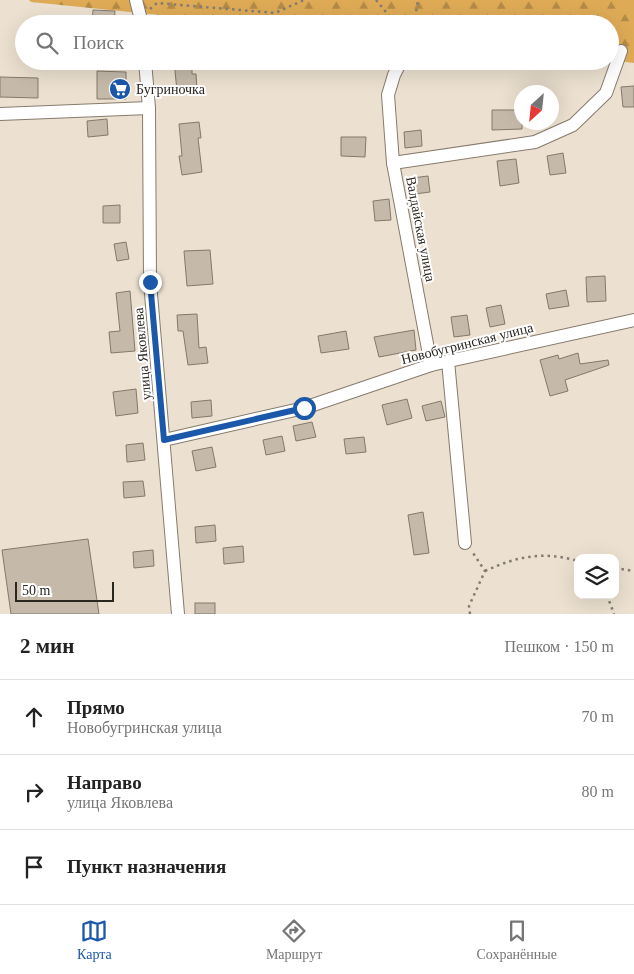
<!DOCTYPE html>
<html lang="ru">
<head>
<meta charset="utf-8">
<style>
  body { margin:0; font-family:Georgia,serif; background:#f6f6f6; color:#222 }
  .controls { position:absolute; right:15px; bottom:15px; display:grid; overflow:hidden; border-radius:10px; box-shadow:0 5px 20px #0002 }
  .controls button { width:45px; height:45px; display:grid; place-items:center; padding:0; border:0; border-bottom:1px solid #e0e0e0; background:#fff; color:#222; font:25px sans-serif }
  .compass { position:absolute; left:514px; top:85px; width:45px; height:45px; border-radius:50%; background:#fff; box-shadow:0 5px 20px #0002; rotate:207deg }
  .scale { position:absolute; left:15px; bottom:12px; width:99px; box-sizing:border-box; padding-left:5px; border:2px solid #2a2620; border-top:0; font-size:14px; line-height:18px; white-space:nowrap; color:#2a2620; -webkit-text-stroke:4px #fff; paint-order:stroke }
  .stop { position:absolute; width:15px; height:15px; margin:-11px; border:4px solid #1b58a9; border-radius:50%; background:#fff }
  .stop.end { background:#1b58a9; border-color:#fff; box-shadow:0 1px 5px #0008 }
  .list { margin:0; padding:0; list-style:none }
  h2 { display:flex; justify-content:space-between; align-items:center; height:65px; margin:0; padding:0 20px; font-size:21px }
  h2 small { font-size:16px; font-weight:400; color:#767676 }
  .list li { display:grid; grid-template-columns:32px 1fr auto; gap:15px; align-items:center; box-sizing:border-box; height:75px; padding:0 20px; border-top:1px solid #e0e0e0 }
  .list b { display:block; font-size:19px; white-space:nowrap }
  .list p { margin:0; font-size:16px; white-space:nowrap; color:#767676 }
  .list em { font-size:16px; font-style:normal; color:#767676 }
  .icon { flex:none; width:28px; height:28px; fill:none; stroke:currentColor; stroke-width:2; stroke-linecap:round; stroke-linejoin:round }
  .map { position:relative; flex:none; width:634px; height:614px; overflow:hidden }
  .search { position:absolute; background:#fff; box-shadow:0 5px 20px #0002; left:15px; right:15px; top:15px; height:55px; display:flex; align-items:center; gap:12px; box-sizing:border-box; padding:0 18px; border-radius:28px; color:#767676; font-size:19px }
  .sheet { height:290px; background:#fff }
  nav { display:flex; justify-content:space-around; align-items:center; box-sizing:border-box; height:70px; border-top:1px solid #e0e0e0; background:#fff; font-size:14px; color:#767676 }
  nav a { display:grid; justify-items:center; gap:2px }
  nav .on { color:#1b58a9 }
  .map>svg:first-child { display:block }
  .forest { fill:url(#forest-firs) }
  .building { fill:#c5baaa; stroke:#83796a }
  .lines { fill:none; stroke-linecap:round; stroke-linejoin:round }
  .minor-casing { stroke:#867b6d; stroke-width:14 }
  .path { stroke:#837c71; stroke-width:2.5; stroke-dasharray:2.5 4; stroke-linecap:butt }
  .minor { stroke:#fff; stroke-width:12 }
  .route { stroke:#1b58a9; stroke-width:6 }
  .labels { text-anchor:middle; stroke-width:4; stroke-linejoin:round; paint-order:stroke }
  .poi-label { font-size:14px; fill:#2a2620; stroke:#fff; text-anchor:start }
  .street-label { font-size:14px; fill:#2a2620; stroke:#fff }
</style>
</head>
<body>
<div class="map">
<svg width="634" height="614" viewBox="0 0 634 614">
  <defs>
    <pattern id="forest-firs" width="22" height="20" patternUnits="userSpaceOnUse" patternTransform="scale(1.25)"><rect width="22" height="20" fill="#deaa56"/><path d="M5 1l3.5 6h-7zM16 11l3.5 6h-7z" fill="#b48a47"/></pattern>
  </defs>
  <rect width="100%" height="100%" fill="#ece1d0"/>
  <path class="forest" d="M29 0H634V63L610 60V24H249L31 2Z"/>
  <g class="building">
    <path d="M93 10 115 11 114 24H92Z"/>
    <path d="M174 61H192V74H196L197 90 177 91Z"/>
    <path d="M97 71 126 72V99H97Z"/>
    <path d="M0 77 38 78V98L0 97Z"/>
    <path d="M634 86V107H623L621 87Z"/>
    <path d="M492 110H522V129L492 130Z"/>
    <path d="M107 119 108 135 88 137 87 121Z"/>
    <path d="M199 122 201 138H198L202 172 182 175 179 156H182L179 124Z"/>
    <path d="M421 130 422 146 405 148 404 132Z"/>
    <path d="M341 137H366L365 157 341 156Z"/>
    <path d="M563 153 566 173 550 175 547 156Z"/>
    <path d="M516 159 519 183 500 186 497 161Z"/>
    <path d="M428 176 430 192 415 194 412 178Z"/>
    <path d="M389 199 391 220 375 221 373 201Z"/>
    <path d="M120 205V223H103V206Z"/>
    <path d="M126 242 129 259 117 261 114 244Z"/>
    <path d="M210 250 213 284 187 286 184 251Z"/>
    <path d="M605 276 606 301 587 302 586 277Z"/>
    <path d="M566 290 569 306 549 309 546 294Z"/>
    <path d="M130 291 135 351 111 353 109 332 120 331 116 293Z"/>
    <path d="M501 305 505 324 490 327 486 308Z"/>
    <path d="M197 314 199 348 206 347 208 363 188 365 183 331H178L177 315Z"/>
    <path d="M467 315 470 335 454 337 451 317Z"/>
    <path d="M414 330 416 350 379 357 374 337Z"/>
    <path d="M346 331 349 349 321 353 318 336Z"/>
    <path d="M578 353 580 364 608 360 609 365 565 380 568 391 550 396 540 360 558 355 559 359Z"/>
    <path d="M136 389 138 413 116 416 113 392Z"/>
    <path d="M407 399 412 418 387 425 382 405Z"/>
    <path d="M211 400 212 416 192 418 191 402Z"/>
    <path d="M441 401 445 417 426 421 422 406Z"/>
    <path d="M312 422 316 437 296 441 293 426Z"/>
    <path d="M282 436 285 451 266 455 263 440Z"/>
    <path d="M364 437 366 452 346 454 344 439Z"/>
    <path d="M143 443 145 460 127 462 126 445Z"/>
    <path d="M212 447 216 467 196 471 192 451Z"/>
    <path d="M143 481 145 496 124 498 123 482Z"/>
    <path d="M423 512 429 553 414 555 408 515Z"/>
    <path d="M215 525 216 541 196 543 195 527Z"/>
    <path d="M88 539 99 614H11L2 550Z"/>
    <path d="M243 546 244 562 224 564 223 548Z"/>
    <path d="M153 550 154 566 134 568 133 552Z"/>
    <rect x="195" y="603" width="20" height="11"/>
  </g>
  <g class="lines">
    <g class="minor-casing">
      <g id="minor">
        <path d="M136 0 142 24"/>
        <path d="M145 61 149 108 150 282 178 614"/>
        <path d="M0 114 149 108"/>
        <path d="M393 163 388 95 394 75 401 61"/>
        <path d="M448 361 465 543"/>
        <path d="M431 365 393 163 535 142 573 125 606 93 621 51"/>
        <path d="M164 440 304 408 431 365 634 320"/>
      </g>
    </g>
    <g class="path">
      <path d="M376 0 396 24"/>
      <path d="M150 9 157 3 275 13 304 0"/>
      <path d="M414 24 418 0"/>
      <path d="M615 568 634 571"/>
      <path d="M485 571C518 556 543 551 578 561"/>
      <path d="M607 595 614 614"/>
      <path d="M470 614 469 606 485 571 473 553"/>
    </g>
    <use href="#minor" class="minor"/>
  </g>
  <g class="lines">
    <path class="route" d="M150 282 164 440 304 408"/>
  </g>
  <defs>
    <g id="supermarket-disc" transform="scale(1.125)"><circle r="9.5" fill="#1b58a9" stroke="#fff"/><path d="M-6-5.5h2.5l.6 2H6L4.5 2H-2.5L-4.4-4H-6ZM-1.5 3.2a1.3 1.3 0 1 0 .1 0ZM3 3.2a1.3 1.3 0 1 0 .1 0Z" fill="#fff"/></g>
  </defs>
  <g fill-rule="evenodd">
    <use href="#supermarket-disc" x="120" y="89"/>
  </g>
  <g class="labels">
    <g class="poi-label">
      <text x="136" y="94">Бугриночка</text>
    </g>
    <g class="street-label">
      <text transform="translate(421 229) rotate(79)" y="5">Валдайская улица</text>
      <text transform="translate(467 343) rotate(-14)" y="5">Новобугринская улица</text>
      <text transform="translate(142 354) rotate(-95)" y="5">улица Яковлева</text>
    </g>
  </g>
</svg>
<div class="controls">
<button><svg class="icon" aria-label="layers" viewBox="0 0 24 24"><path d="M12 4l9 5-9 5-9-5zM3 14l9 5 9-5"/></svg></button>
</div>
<svg class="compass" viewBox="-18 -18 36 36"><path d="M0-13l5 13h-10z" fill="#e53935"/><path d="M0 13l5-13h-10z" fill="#767676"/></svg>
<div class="scale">50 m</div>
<div class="stop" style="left:304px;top:408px"></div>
<div class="stop end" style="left:150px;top:282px"></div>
<div class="search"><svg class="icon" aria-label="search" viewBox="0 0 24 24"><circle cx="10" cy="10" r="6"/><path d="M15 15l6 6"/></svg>Поиск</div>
</div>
<section class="sheet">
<h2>2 мин<small>Пешком · 150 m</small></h2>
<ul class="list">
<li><svg class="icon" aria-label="ahead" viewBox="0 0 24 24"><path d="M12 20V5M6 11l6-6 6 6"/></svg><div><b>Прямо</b><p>Новобугринская улица</p></div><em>70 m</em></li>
<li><svg class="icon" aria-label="right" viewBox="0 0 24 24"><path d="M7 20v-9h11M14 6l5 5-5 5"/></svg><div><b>Направо</b><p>улица Яковлева</p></div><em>80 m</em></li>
<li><svg class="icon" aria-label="arrive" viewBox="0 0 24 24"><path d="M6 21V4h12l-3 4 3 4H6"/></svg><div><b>Пункт назначения</b></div></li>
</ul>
</section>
<nav>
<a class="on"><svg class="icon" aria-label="map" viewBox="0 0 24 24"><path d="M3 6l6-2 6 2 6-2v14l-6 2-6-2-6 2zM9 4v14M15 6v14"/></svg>Карта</a>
<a><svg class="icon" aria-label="directions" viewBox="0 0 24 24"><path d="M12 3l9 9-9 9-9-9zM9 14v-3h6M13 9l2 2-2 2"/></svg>Маршрут</a>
<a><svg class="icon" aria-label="saved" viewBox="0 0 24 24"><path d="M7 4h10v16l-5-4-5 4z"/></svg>Сохранённые</a>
</nav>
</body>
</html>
